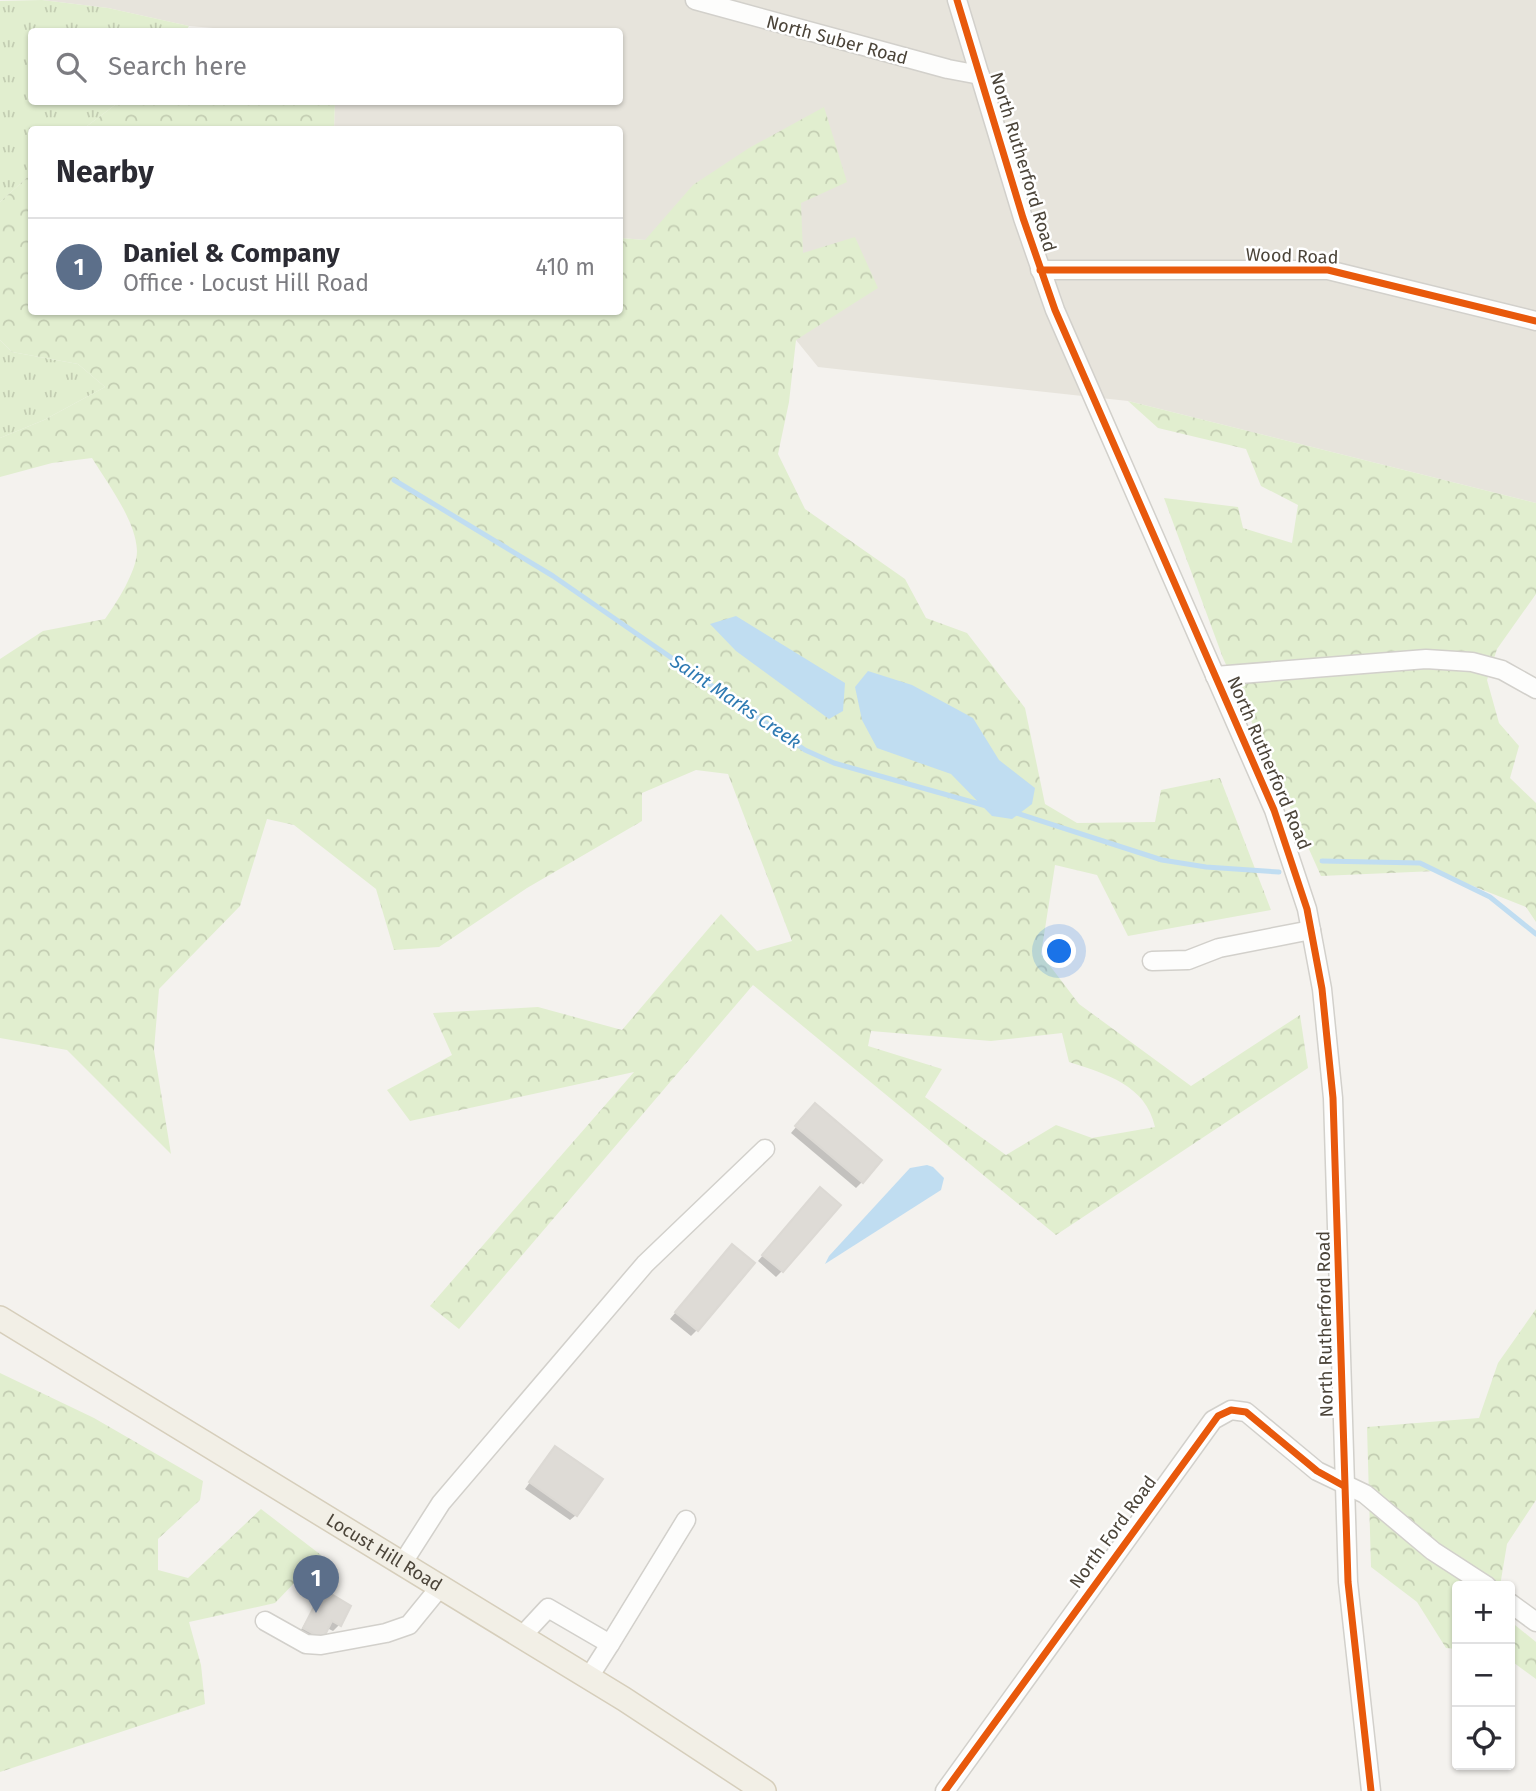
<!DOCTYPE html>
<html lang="en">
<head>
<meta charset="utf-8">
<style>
  body { margin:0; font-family:"Fira Sans",sans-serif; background:#f2f2f3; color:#2b2b33 }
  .controls { position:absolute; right:21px; bottom:21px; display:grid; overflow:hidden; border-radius:7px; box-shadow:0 2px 5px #0004 }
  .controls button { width:63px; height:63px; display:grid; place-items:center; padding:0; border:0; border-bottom:2px solid #e1e1e2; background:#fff; color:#2b2b33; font:35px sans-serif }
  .you { position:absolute; left:1060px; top:952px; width:24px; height:24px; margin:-18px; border:5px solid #fff; border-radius:50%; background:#1a73e8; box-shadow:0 0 0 10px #1a73e833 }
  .badge { display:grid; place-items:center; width:46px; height:46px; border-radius:50%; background:#0f766e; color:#fff; font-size:23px; font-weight:700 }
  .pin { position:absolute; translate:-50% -58px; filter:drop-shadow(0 2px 4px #0008) }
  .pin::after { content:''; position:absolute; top:37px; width:24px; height:21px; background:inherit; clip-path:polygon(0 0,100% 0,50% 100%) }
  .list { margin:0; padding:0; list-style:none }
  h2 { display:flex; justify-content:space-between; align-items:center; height:91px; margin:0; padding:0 28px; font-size:30px }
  h2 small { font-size:23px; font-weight:400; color:#7c7c81 }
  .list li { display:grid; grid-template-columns:46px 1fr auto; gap:21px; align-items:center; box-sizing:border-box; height:98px; padding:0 28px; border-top:2px solid #e1e1e2 }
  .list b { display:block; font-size:26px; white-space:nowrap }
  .list p { margin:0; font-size:23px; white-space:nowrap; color:#7c7c81 }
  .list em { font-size:23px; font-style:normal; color:#7c7c81 }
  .icon { flex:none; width:38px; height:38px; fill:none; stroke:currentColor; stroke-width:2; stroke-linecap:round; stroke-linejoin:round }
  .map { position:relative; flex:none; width:1536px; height:1791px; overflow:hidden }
  .search { position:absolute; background:#fff; box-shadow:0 2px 5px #0004; left:28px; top:28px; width:595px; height:77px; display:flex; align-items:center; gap:18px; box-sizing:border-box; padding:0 24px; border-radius:7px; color:#7c7c81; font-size:26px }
  .panel { position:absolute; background:#fff; box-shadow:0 2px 5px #0004; left:28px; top:126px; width:595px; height:189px; border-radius:7px }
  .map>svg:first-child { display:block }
  .residential { fill:#e7e4dc }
  .grass { fill:url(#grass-tufts) }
  .forest { fill:url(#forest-crowns); fill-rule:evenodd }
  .water { fill:#c0ddf1 }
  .shadow { fill:#0003 }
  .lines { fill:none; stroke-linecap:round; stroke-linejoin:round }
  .stream { stroke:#c0ddf1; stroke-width:5 }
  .building { fill:#dedbd6; stroke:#dcd9d4; stroke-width:2 }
  .minor-casing { stroke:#d2d0cb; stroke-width:21 }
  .major-casing { stroke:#d6cebb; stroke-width:26 }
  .minor { stroke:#fdfdfc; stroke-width:18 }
  .major { stroke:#f2efe6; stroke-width:23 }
  .cycleway-casing { stroke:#fff; stroke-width:11 }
  .cycleway { stroke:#e8590c; stroke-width:7 }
  .labels { text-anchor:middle; stroke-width:5; stroke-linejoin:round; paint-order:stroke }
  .street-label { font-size:18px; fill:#4b4439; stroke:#fff }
  .water-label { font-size:19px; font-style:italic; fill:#2e7ab2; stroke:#fff }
</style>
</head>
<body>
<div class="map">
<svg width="1536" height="1791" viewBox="0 0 1536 1791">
  <defs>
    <pattern id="grass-tufts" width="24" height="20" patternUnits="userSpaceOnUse" patternTransform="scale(1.75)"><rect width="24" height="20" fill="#e1eecf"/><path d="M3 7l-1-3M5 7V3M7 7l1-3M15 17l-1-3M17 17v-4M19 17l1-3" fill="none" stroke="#c3cdb2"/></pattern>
    <pattern id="forest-crowns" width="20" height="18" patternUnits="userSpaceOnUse" patternTransform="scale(1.75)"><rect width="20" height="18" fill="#e1eecf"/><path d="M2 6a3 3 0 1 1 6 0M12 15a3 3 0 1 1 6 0" fill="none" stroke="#c3cdb2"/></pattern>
  </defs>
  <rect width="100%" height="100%" fill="#f4f2ee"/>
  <path class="residential" d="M42 0H1536V503L1128 401 818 367 796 340 645 240 620 238V130L334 129 335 102H620V32L250 31 189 26 108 8Z"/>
  <g class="grass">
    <path d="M42 0 108 8 189 26 185 32H32V102H119L83 129 32 130 31 174 0 202V1Z"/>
    <path d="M0 340 12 352 78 364 105 387 44 420 0 438Z"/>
  </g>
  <g class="forest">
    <path d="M119 102H335L334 129H83Z"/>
    <path d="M824 107 847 182 801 203 803 253 855 237 878 288 796 340 789 402 778 454 805 509 905 579 926 618 967 633 1025 708 1045 804 1077 823 1155 822 1161 790 1220 778 1271 910 1128 936 1097 875 1055 865 1041 954 1079 1004 1191 1086 1300 1015 1308 1068 1056 1235 753 985 459 1329 430 1306 634 1072 410 1121 387 1090 452 1055 433 1013 538 1007 622 1030 721 914 757 951 792 941 728 774 696 770 642 793V821L527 888 439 947 394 950 376 889 294 825 267 819 240 906 159 989 154 1050 171 1154 67 1050 0 1038V659L43 631 105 619C116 604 137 571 137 551 136 520 107 483 92 458L52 463 0 477V438L44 420 105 387 78 364 12 352 0 340V202L31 174 32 312H620V238L645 240 693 185 749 148ZM871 1031 991 1041 1062 1033 1069 1062C1106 1074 1146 1085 1155 1127L1092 1138 1056 1125 1006 1155 925 1097 942 1069 868 1046Z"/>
    <path d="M1128 401 1536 503V594L1497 649 1487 680 1499 723 1519 746 1510 778 1536 803V922L1526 907 1435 871 1321 876 1223 658 1164 498 1238 507 1243 528 1292 543 1298 505 1261 486 1246 449 1158 428Z"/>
    <path d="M1536 1309V1500L1507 1544 1500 1586H1457V1649L1446 1648 1417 1602 1371 1567 1367 1427 1479 1418 1498 1363Z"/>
    <path d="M0 1373 94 1418 203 1481 200 1500 158 1539V1570L188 1578 261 1509 321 1555 275 1603 189 1622 201 1665 205 1704 0 1772Z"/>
    <path d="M1510 1621 1536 1642V1679L1510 1660Z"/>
  </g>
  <g class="water">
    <path d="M736 616 845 683 843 711 829 719 736 651 710 624Z"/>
    <path d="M868 671 912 685 973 718 999 760 1035 788 1032 804 1012 819 992 816 951 774 877 748 862 720 855 687Z"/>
    <path d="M927 1165 933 1167 944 1178 941 1190 825 1264 829 1256 910 1168Z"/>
  </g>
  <g class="shadow">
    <path d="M809 1112 862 1182 856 1188 791 1133Z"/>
    <path d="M814 1196 782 1271 776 1277 758 1261Z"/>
    <path d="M726 1253 697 1330 691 1336 670 1319Z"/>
    <path d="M555 1448 576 1515 570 1520 525 1489Z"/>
    <path d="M324 1591 339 1625 333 1631 327 1628 322 1638 298 1635Z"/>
  </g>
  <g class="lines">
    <g class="stream">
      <path d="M394 480 553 576 805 750 834 763 990 807"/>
      <path d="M1013 812 1162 860 1206 867 1279 872"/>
      <path d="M1322 861 1420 863 1490 897 1536 934"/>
    </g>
  </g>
  <g class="building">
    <path d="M815 1103 882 1160 863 1183 795 1126Z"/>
    <path d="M820 1187 841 1205 783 1272 762 1255Z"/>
    <path d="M732 1244 755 1263 698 1331 675 1312Z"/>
    <path d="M555 1446 603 1479 577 1516 529 1482Z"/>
    <path d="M323 1589 351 1606 341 1626 332 1621 323 1639 303 1628Z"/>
  </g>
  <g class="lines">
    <g class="minor-casing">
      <g id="minor">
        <path d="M695 0 948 69 980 75"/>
        <path d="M957 0 1023 218 1055 310 1274 810 1307 909 1322 989 1333 1098 1348 1582 1371 1791"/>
        <path d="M1040 270H1328L1536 321"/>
        <path d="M1215 676 1426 659 1472 662 1502 670 1536 689"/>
        <path d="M1152 961 1188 960 1219 948 1311 930"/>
        <path d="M402 1564 441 1503 645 1264 765 1149"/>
        <path d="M1510 1603 1536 1622"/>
        <path d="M265 1621 306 1644 321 1645 386 1633 409 1625 440 1587"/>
        <path d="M522 1636 548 1608 610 1644 589 1677"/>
        <path d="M610 1644 686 1520"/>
        <path d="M945 1791 1213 1420 1231 1410 1246 1412 1317 1471 1365 1494 1433 1551 1487 1586"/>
      </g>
    </g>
    <g class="major-casing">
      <g id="major">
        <path id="s1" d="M0 1318 624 1699 764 1791"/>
      </g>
    </g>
    <use href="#minor" class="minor"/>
    <use href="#major" class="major"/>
    <g class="cycleway-casing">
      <g id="cycleway">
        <path d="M957 0 1023 218 1055 310 1274 810 1307 909 1322 989 1333 1098 1348 1582 1371 1791"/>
        <path d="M1040 270H1328L1536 321"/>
        <path d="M945 1791 1218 1416 1231 1410 1246 1412 1317 1471 1344 1486"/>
      </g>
    </g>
    <use href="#cycleway" class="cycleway"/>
  </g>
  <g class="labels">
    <g class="street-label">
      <text transform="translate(837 40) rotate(15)" y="6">North Suber Road</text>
      <text transform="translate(1023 162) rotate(73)" y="6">North Rutherford Road</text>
      <text transform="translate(1292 256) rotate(2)" y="6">Wood Road</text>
      <text transform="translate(1269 763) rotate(67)" y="6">North Rutherford Road</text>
      <text transform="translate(1325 1324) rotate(-91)" y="6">North Rutherford Road</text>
      <text transform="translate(1113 1532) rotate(-54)" y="6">North Ford Road</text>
      <text dy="6" stroke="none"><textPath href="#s1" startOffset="450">Locust Hill Road</textPath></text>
    </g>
    <g class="water-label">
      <text transform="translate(736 701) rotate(34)" y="7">Saint Marks Creek</text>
    </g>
  </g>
</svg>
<div class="controls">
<button>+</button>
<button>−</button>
<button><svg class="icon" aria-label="locate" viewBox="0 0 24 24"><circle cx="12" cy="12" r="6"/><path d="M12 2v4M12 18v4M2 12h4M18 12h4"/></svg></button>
</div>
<div class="you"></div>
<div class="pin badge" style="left:316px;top:1613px;background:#5c6f8a">1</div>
<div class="search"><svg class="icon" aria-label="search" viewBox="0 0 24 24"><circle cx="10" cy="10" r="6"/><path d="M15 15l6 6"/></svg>Search here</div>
<section class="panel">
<h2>Nearby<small></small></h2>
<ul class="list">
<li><span class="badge" style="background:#5c6f8a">1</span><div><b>Daniel &amp; Company</b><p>Office · Locust Hill Road</p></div><em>410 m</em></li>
</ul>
</section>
</div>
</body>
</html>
